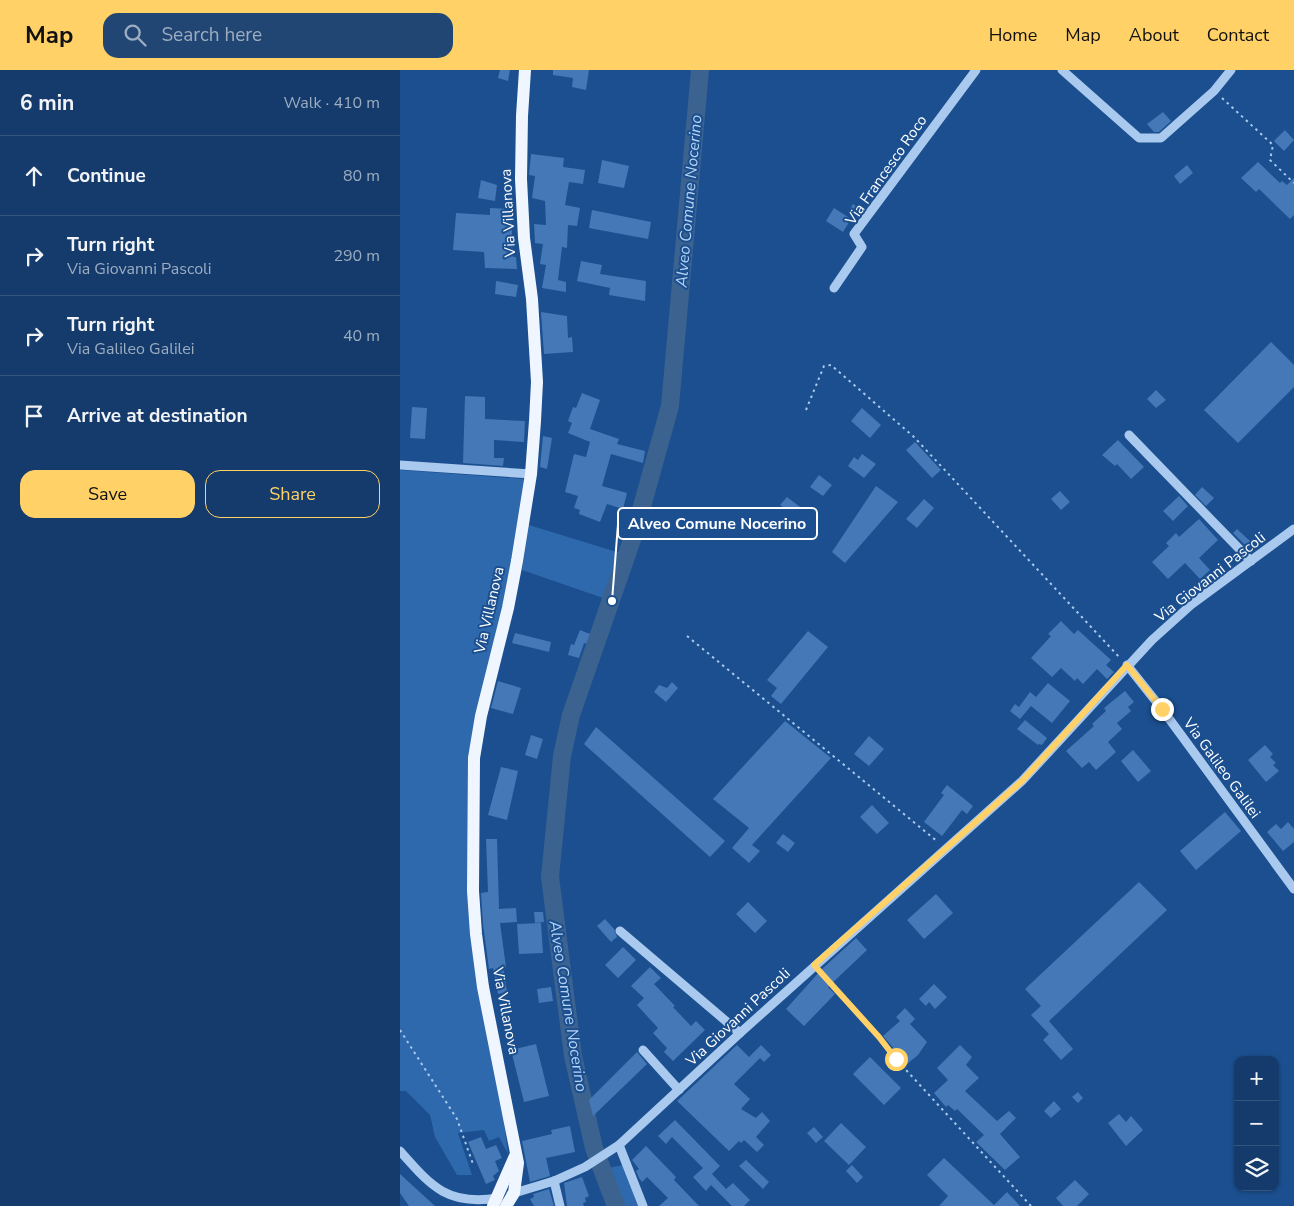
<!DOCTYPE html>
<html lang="en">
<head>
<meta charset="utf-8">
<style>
  body { margin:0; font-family:"Nunito Sans",sans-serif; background:#214673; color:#f1f3f6 }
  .controls { position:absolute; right:15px; bottom:15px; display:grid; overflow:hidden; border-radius:10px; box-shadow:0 1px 4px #0004 }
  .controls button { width:45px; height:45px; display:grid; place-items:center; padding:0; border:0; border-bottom:1px solid #33557e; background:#143b6b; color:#f1f3f6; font:25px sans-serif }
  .stop { position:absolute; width:15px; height:15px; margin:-11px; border:4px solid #ffd166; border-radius:50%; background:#fff }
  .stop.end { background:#ffd166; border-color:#fff; box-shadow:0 1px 5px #0008 }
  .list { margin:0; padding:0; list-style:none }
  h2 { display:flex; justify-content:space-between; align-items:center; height:65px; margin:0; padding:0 20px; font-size:21px }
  h2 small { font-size:16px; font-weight:400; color:#9dadc1 }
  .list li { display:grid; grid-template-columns:32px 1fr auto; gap:15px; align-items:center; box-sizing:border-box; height:80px; padding:0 20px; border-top:1px solid #33557e }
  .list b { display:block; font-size:19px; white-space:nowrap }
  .list p { margin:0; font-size:16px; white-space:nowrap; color:#9dadc1 }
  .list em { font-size:16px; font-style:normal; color:#9dadc1 }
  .actions { display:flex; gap:10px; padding:15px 20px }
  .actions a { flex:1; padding:11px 0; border:1px solid #ffd166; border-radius:15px; text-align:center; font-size:18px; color:#ffd166 }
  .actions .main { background:#ffd166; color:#111 }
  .icon { flex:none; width:28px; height:28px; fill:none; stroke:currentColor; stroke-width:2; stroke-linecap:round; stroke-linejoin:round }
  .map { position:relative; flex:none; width:894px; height:1136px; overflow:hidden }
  header { display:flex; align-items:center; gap:30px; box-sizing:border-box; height:70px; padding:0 25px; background:#ffd166; color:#111 }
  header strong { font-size:24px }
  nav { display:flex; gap:28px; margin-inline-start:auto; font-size:18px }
  .search { width:350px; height:45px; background:#214673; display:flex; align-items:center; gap:12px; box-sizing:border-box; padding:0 18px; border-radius:15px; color:#9dadc1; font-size:19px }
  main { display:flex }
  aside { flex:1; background:#143b6b }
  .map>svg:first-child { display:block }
  .green { fill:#2e69ad }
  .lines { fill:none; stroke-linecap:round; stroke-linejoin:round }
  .river { stroke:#3c6290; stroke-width:18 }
  .building { fill:#4478b7 }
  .path { stroke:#a9c9ee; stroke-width:2; stroke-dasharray:2.5 4; stroke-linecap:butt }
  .minor { stroke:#a9c9ee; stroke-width:9 }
  .major { stroke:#f0f6ff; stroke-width:12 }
  .route { stroke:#ffd166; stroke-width:6 }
  .labels { text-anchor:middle; stroke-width:4; stroke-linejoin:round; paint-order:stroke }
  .street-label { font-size:15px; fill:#fff; stroke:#1b4f8f }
  .water-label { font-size:16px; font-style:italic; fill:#b5d3f5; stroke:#1b4f8f }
  .leader { fill:none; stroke:#fff; stroke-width:2 }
  .callout-dot { fill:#fff; stroke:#1b4f8f; stroke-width:2 }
  .callout { fill:#1b4f8f; stroke:#fff; stroke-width:2 }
  .callout-label { font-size:16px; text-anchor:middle; font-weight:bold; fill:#fff }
</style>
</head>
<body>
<header>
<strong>Map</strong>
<div class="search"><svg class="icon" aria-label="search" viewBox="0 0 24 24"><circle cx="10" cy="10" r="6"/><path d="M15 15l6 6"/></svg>Search here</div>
<nav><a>Home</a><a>Map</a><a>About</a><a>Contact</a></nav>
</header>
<main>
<aside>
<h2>6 min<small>Walk · 410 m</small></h2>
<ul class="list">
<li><svg class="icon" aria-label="ahead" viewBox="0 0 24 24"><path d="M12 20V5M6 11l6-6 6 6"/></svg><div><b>Continue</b></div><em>80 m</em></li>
<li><svg class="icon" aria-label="right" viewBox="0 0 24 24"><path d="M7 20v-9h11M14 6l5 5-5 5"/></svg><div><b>Turn right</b><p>Via Giovanni Pascoli</p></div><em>290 m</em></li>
<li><svg class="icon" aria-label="right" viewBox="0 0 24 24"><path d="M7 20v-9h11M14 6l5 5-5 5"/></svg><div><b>Turn right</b><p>Via Galileo Galilei</p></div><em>40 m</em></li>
<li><svg class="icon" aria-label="arrive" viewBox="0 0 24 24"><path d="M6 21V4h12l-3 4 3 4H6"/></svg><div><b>Arrive at destination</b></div></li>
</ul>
<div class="actions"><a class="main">Save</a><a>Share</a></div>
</aside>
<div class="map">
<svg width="894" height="1136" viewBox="0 0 894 1136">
  <rect width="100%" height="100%" fill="#1b4f8f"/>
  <g class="green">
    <path d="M0 400 124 409 68 759 108 1084 99 1067 89 1071 84 1060 58 1063 72 1105H57L35 1067 30 1045 6 1021H0Z"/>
    <path d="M129 455 223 484 206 529 122 500Z"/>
    <path d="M223 1095 240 1136H223L208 1098Z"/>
  </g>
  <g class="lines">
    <path class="river" d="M216 1136 194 1078 173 986 150 807 162 686 171 645 236 458 270 336 300 0"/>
  </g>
  <g class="building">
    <path d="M100 0H110L108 11 98 8Z"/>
    <path d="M153 0H189L186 20 172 17 173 8 153 5Z"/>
    <path d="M763 42 771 51 759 62H754L747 54Z"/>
    <path d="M885 60 894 70 884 81 874 71Z"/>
    <path d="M131 84 164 88 163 97 185 100 183 114 169 112 165 135 180 138 177 156 168 155 167 178 162 177 158 210 166 212V222L142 218 146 195 140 194 143 174 135 173 134 154 146 155 145 131 132 128 135 106 129 105Z"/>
    <path d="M202 90 229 96 224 118 198 113Z"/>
    <path d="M858 92 880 113 882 111 887 115 894 108V145L890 149 859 119 856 122 841 108Z"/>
    <path d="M787 95 793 103 780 114 774 106Z"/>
    <path d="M81 110 97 115 95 131 78 128Z"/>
    <path d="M453 134 463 141 458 148 448 141Z"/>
    <path d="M90 138 111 139 113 187H116L117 199 85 198 84 182 53 180 56 143 90 145Z"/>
    <path d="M434 138 451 149 443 162 426 151Z"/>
    <path d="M192 140 251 152 248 169 189 158Z"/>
    <path d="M181 191 202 195 200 204 246 211 245 231 209 225 210 218 177 211Z"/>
    <path d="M96 211 118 215 116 227 95 224Z"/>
    <path d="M141 242 167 246 168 268 172 267 173 282 144 284Z"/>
    <path d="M871 272 894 295V317L838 373 804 340Z"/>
    <path d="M756 320 766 330 756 338 747 329Z"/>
    <path d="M182 323 200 330 190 359 219 369 217 374 245 381 243 393 211 384 202 416 227 423 223 439 207 434 200 452 179 444 180 440 174 438 178 426 165 422 174 384 186 387 190 372 168 363 172 353 168 351 173 337 176 338Z"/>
    <path d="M65 326 85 327V349L125 351 124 372 94 370V388H104L103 396 63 393Z"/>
    <path d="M12 337 27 338 25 369 10 368Z"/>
    <path d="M462 338 481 355 470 368 451 351Z"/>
    <path d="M143 366 152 368 147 399 140 397Z"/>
    <path d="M718 370 744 397 731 409 717 394 715 396 702 385Z"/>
    <path d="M515 372 541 400 532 408 506 380Z"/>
    <path d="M462 384 476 394 464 408 448 396 454 387 458 390Z"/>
    <path d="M419 405 432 415 423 426 410 417Z"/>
    <path d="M476 416 498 432 445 493 432 482Z"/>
    <path d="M802 417 814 428 806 436 795 425Z"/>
    <path d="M660 421 670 432 661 440 651 429Z"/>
    <path d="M779 426 788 436 773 451 763 441Z"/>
    <path d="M387 427 404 440 396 450 382 439 383 437 380 435Z"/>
    <path d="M524 429 534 438 517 458 506 449Z"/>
    <path d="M799 449 818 470 799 488 810 500 800 509 785 493 768 509 752 492 769 476 766 473 776 463 779 467Z"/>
    <path d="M837 459 851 472 847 477 833 463Z"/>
    <path d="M661 551 674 564 678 560 711 590 706 595 714 602 707 609 697 599 683 614 677 608 675 611 661 598 652 607 631 588 651 566 648 564Z"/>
    <path d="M180 560 190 564 186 574 184 573 179 588 168 585 171 574 174 575Z"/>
    <path d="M408 561 428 577 381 634 371 626 377 618 367 610Z"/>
    <path d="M115 563 151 572 149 582 112 573Z"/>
    <path d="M98 611 121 618 113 644 91 638Z"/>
    <path d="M272 612 278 618 266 632 254 622 259 615 267 618Z"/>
    <path d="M648 613 670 631 652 653 631 636 620 649 610 641 615 634 619 637 630 622 636 627Z"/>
    <path d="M725 621 734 632 728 637 731 641 717 653 722 659 708 672 716 682 696 700 689 692 682 698 666 681 694 656 692 654 706 641 704 638Z"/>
    <path d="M625 650 647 668 642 675 639 674 638 675 617 659Z"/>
    <path d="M385 651 431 688 352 775 360 781 349 793 332 778 349 758 313 729Z"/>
    <path d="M196 657 325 771 310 787 184 674Z"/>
    <path d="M131 665 143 669 137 689 125 685Z"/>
    <path d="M469 666 484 679 469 696 454 684Z"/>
    <path d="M865 675 873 684 870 687 876 693 873 695 879 701 866 712 848 690Z"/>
    <path d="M733 680 751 701 738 712 721 691Z"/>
    <path d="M813 681 821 690 819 692 821 695 815 701 806 688Z"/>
    <path d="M101 697 118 701 107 750 88 745Z"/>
    <path d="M547 715 573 736 567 744 562 740 542 766 524 752 544 725 541 723Z"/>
    <path d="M472 735 489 753 477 764 460 747Z"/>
    <path d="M825 742 841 761 796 800 780 781Z"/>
    <path d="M888 752 894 759V772L883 781 867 762 876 754 881 759Z"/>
    <path d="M383 764 395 773 388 782 376 773Z"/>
    <path d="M86 769H97L99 839 116 838 117 852 100 853 106 897H103L107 922 98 924 93 898 89 899 83 854 81 823 88 822Z"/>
    <path d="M739 812 767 840 649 951 673 979 661 990 643 970 649 964 631 945 641 936 625 919Z"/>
    <path d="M536 824 553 843 524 869 507 850Z"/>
    <path d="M348 832 367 851 355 863 336 844Z"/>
    <path d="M134 842H143L144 852 135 853Z"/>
    <path d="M205 849 214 859 217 867 211 872 197 856Z"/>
    <path d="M141 853 143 883 119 884 117 854Z"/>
    <path d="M456 868 467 880 428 917 435 924 404 956 386 939 422 899Z"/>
    <path d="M223 877 236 890 218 908 205 895Z"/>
    <path d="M250 897 261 908 254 914 275 936 273 937 291 956 296 951 305 960 273 991 264 982 267 978 253 963 258 958 237 935 244 928 231 916Z"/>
    <path d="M534 914 547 927 535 939 529 932 526 936 519 929Z"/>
    <path d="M151 917 153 931 139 933 137 919Z"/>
    <path d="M505 938 515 949 510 954 527 972 518 985 507 994 483 966 500 951 496 947Z"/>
    <path d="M136 974 149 1026 124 1032 111 980Z"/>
    <path d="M337 975 349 987 361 975 371 985 364 992 360 988 334 1014 350 1029 341 1039 356 1048 362 1042 370 1051 356 1067 364 1075 357 1082 344 1070 341 1073 339 1071 329 1081 277 1031Z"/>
    <path d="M560 975 572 987 566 995 579 1008 565 1021 597 1051 609 1041 616 1048 600 1064 620 1087 605 1100 576 1072 584 1065 557 1039 555 1041 548 1035 546 1037 534 1023 548 1010 537 998Z"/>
    <path d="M237 982 247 994 193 1046 189 1030Z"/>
    <path d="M470 987 501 1018 484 1035 453 1004Z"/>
    <path d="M678 1022 683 1028 678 1033 672 1027Z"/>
    <path d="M654 1031 661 1039 651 1048 644 1041Z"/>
    <path d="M719 1044 726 1052 731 1046 743 1060 726 1076 708 1053Z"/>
    <path d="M275 1050 320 1096 312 1104 326 1119 333 1113 350 1130 344 1136H332L311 1115 306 1121 293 1107 303 1098 272 1067 266 1074 258 1066Z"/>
    <path d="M441 1053 466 1077 449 1095 424 1071Z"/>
    <path d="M170 1056 175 1082 146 1088 150 1106 130 1112 122 1071 152 1064 151 1060Z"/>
    <path d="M414 1057 423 1067 416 1073 407 1063Z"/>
    <path d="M81 1067 86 1079 96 1075 102 1088 95 1091 99 1101 93 1106 95 1110 86 1114 68 1072Z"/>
    <path d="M246 1076 276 1107 274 1110 299 1136H259L268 1128 247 1107 242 1112 239 1108 236 1101 239 1099 232 1090Z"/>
    <path d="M544 1088 594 1135 607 1122 620 1136H539L548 1126 527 1105Z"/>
    <path d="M346 1090 369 1112 363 1119 339 1096Z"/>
    <path d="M452 1095 463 1107 457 1113 446 1101Z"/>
    <path d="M0 1104 35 1136H9L0 1123Z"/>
    <path d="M182 1107 189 1126 185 1128 186 1132 183 1133 184 1136H167L164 1113Z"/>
    <path d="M675 1110 689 1124 677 1136H663L656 1128Z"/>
    <path d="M149 1119 154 1136H134L130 1129 134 1127 133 1124Z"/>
  </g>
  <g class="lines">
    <g class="path">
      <path d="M822 28 873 75 870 90 894 113"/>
      <path d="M406 340 424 296 431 295 514 367 720 588"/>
      <path d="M287 566 538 772"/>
      <path d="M421 902 479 967 496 989 631 1136"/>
      <path d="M0 960 57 1049 73 1094"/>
    </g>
    <g class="minor">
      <path d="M662 0 739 68H761L814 21 831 0"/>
      <path d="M434 218 462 177 454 164 576 0"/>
      <path d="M729 365 851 491"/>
      <path d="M0 395 131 404"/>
      <path d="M727 595 762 639 894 819"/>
      <path d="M220 861 340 963"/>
      <path d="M243 980 279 1020"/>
      <path d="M219 1075 243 1136"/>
      <path d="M0 1081C31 1116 47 1136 98 1128"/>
      <path d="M154 1111 160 1136"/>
      <path d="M111 1124 154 1111 185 1097 219 1075 340 963 622 711 752 570 792 534 894 459"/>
    </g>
    <g class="major">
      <path d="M93 1136 115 1086"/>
      <path d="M106 1136 114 1123 118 1093 83 917 76 864 73 821 74 688 81 646 108 538 117 491 131 404 135 351 137 312 132 229 124 168 121 109 122 46 125 0"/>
    </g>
  </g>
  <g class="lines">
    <path class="route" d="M496 989 479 967 414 895 622 711 727 595 762 639"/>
  </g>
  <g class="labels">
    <g class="street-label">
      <text transform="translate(486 100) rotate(-55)" y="5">Via Francesco Roco</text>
      <text transform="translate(108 143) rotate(-93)" y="5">Via Villanova</text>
      <text transform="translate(810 507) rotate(-38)" y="5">Via Giovanni Pascoli</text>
      <text transform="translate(89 540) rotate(-77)" y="5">Via Villanova</text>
      <text transform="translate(822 698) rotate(54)" y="5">Via Galileo Galilei</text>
      <text transform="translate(106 941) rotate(79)" y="5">Via Villanova</text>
      <text transform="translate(338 947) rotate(-43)" y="5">Via Giovanni Pascoli</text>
    </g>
    <g class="water-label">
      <text transform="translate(288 131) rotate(-85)" y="6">Alveo Comune Nocerino</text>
      <text transform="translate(169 936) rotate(81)" y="6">Alveo Comune Nocerino</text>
    </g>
  </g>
  <path class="leader" d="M212 531L218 454"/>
  <circle class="callout-dot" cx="212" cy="531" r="5"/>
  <rect class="callout" x="218" y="438" width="199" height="31" rx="5"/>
  <g class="callout-label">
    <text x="317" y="459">Alveo Comune Nocerino</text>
  </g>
</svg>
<div class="controls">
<button>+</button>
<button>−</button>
<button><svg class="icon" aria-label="layers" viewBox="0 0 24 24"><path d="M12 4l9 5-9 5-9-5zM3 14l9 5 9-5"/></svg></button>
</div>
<div class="stop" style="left:496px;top:989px"></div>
<div class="stop end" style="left:762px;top:639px"></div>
</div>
</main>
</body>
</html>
